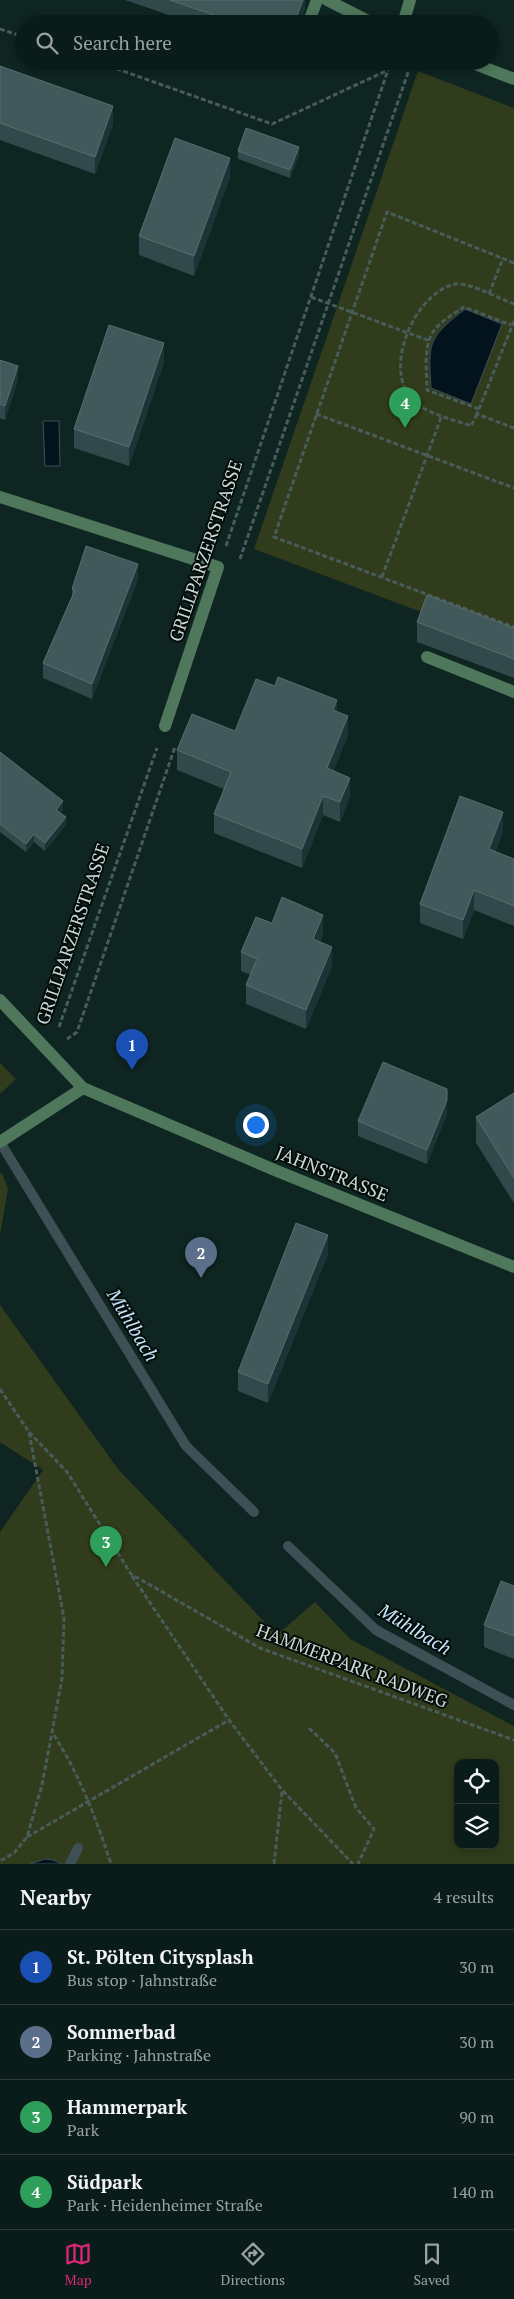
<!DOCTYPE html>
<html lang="en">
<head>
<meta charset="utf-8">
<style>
  body { margin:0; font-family:"PT Serif",serif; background:#132522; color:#f1f3f6 }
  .controls { position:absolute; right:15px; bottom:15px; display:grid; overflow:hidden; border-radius:10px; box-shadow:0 2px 8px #0003 }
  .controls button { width:45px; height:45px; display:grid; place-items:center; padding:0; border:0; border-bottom:1px solid #2a3a38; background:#0a1c19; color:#f1f3f6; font:25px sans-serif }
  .you { position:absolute; left:255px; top:1124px; width:18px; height:18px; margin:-12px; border:4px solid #fff; border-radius:50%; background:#1a73e8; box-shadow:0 0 0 8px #1a73e833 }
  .badge { display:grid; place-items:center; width:32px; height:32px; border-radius:50%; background:#db2777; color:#fff; font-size:16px; font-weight:700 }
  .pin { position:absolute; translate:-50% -41px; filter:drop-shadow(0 1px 2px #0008) }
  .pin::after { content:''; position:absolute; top:26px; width:18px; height:15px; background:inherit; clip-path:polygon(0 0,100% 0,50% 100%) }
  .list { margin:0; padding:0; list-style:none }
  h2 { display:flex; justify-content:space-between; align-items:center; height:65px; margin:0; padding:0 20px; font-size:21px }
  h2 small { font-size:16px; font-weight:400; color:#99a1a2 }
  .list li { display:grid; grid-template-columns:32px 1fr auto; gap:15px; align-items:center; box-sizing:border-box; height:75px; padding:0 20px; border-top:1px solid #2a3a38 }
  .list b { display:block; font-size:19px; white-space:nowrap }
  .list p { margin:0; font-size:16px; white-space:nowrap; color:#99a1a2 }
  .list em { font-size:16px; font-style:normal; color:#99a1a2 }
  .icon { flex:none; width:28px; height:28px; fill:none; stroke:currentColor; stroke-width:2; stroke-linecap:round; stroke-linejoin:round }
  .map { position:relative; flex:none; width:514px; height:1864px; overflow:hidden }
  .search { position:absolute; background:#0a1c19; box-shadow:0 2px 8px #0003; left:15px; right:15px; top:15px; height:55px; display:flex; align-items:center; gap:12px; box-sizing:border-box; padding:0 18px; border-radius:28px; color:#99a1a2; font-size:19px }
  .sheet { height:365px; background:#0a1c19 }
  nav { display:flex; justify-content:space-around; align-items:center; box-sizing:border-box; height:70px; border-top:1px solid #2a3a38; background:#0a1c19; font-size:14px; color:#99a1a2 }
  nav a { display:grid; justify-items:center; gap:2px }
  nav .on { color:#db2777 }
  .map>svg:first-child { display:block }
  .green { fill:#303c1b; fill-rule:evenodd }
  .water { fill:#03131e; stroke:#3f4f56 }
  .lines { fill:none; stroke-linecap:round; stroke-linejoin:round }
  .stream { stroke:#3f4f56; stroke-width:10 }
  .path { stroke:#485c59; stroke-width:3; stroke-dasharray:5 2.5; stroke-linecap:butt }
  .minor { stroke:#4f775b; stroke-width:12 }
  .wall { fill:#32494c }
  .shaded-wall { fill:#1c3435 }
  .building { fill:#42595b; stroke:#586d6f }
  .labels { text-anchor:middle; stroke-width:4; stroke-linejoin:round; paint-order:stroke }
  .street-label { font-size:18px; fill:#ccdad7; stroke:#040c0a }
  .water-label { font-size:19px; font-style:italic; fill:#c6e5fb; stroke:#040c0a }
</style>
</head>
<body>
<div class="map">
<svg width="514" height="1864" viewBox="0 0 514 1864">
  <rect width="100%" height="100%" fill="#0e2521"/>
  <g class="green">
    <path d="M418 71 514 108V647L254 549Z"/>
    <path d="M0 1063 16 1079 0 1094Z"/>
    <path d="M2 1173 8 1189 0 1235V1174Z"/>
    <path d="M0 1305 118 1469 277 1635 315 1602 350 1639 514 1726V1864H0V1532L43 1470 0 1442ZM458 1763H495V1845H458Z"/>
  </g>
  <g class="water">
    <path d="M465 309 502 324 471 404 431 388C428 342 428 338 465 309Z"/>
    <path d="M43 421H59L60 466H45Z"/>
    <path d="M45 1859 53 1860 62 1864H30Z"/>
  </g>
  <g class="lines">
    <g class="stream">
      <path d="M0 1142 186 1446 254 1512"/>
      <path d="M288 1546 376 1630 514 1705"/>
      <path d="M70 1864 78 1848"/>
    </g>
    <g class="path">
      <path d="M0 29 24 37"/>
      <path d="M95 61 272 124 388 70"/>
      <path d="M275 61 292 67 295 61"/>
      <path d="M514 263 387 212 274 537 514 627"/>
      <path d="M489 294 503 258"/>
      <path d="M311 297 430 341"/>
      <path d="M514 321 477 414 514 428"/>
      <path d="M479 409 427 390C427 371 422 344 436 328 443 320 455 313 464 307L511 325"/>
      <path d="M316 414 514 488"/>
      <path d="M477 414 471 426C453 419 425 414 412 399 382 367 416 291 456 284 468 282 501 299 514 304"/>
      <path d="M226 546 391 61"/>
      <path d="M240 559 412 61"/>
      <path d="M382 577 442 415"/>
      <path d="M59 1027 157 748"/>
      <path d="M67 1039 77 1032 175 747"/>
      <path d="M0 1389 29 1432 64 1618 62 1679 42 1785 27 1837 14 1853 0 1861"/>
      <path d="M29 1432 67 1472 131 1574 260 1648 514 1740"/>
      <path d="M132 1576 229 1720 282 1790 353 1864"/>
      <path d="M309 1728 335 1753 356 1808 374 1829 358 1864"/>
      <path d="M54 1735C80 1776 96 1818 111 1864"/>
      <path d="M27 1837 229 1720"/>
      <path d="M274 1864 282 1791"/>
    </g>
    <g class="minor">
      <path d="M327 0 374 24"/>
      <path d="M308 24 317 0"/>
      <path d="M403 24 410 0"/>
      <path d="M467 61 514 79"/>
      <path d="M0 497 218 567 165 726"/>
      <path d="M427 657 514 692"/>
      <path d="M0 1000 83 1088 277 1171 514 1267"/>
      <path d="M0 1142 83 1088"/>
    </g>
  </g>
  <g class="wall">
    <path d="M125 0H305V8L300 24H195Z"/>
    <path d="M0 66 113 124 95 174 0 140Z"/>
    <path d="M238 151 299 155 290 178 238 159Z"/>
    <path d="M230 177 194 276 139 255V236Z"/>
    <path d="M0 360 18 379 5 420 0 418Z"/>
    <path d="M164 362 129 466 74 448V429Z"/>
    <path d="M138 579 92 699 43 678V663L72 597V589Z"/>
    <path d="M417 622 514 628V678L417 642Z"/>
    <path d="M337 711 348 735 333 771 350 797 340 822 323 815 302 868 214 833V814L224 789 177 770V750Z"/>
    <path d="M0 752 63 809 60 813 66 825 45 851 34 842 26 852 0 832Z"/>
    <path d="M503 832 495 852 514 859V926L474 910 463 939 420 923V904Z"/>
    <path d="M272 923 323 934 320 942 332 966 306 1029 246 1004V985L251 975 241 971V952Z"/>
    <path d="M514 1093V1203L476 1143V1117Z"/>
    <path d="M447 1114 427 1164 358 1136V1121Z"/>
    <path d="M328 1254 268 1403 238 1391V1372Z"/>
    <path d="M514 1586V1659L484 1647V1625Z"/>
  </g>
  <g class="shaded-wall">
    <path d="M303 0H305V8L300 24H294Z"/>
    <path d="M113 106V124L95 174V157Z"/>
    <path d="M299 147V155L290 178V170Z"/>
    <path d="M230 158V177L194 276V256Z"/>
    <path d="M164 343V362L129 466V447Z"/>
    <path d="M18 366V379L5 420V406Z"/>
    <path d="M138 564V579L92 699V684Z"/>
    <path d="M337 700V720L333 710Z"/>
    <path d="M348 716V735L327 788V768Z"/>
    <path d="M350 778V797L340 822V802Z"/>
    <path d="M323 796V815L302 868V849Z"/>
    <path d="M63 801V809L56 818V810Z"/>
    <path d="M503 812V832L489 868V849Z"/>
    <path d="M66 817V825L45 851V843Z"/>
    <path d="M34 834V842L26 852V844Z"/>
    <path d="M474 890V910L463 939V920Z"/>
    <path d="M323 915V934L313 958V939Z"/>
    <path d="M332 947V966L306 1029V1010Z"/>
    <path d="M447 1100V1114L427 1164V1150Z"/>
    <path d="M328 1235V1254L268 1403V1384Z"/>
  </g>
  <g class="building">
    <path d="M170 0H303L294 24H240Z"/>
    <path d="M0 66 113 106 95 157 0 123Z"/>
    <path d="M246 128 299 147 290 170 238 151Z"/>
    <path d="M175 138 230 158 194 256 139 236Z"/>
    <path d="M109 325 164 343 129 447 74 429Z"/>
    <path d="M0 360 18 366 5 406 0 404Z"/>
    <path d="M86 546 138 564 92 684 43 663 75 590 72 589Z"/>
    <path d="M427 595 514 628V659L417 622Z"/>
    <path d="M278 677 337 700 333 710 348 716 327 768 350 778 340 802 323 796 302 849 214 814 231 772 177 750 192 714 235 731 256 679 275 686Z"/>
    <path d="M0 752 63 801 56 810 66 817 45 843 34 834 26 844 0 824Z"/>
    <path d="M460 796 503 812 489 849 514 859V906L474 890 463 920 420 904Z"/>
    <path d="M282 897 323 915 313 939 332 947 306 1010 246 985 257 959 241 952 256 917 272 923Z"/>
    <path d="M383 1062 447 1089V1100L427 1150 358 1121Z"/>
    <path d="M514 1093V1178L476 1117Z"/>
    <path d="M296 1223 328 1235 268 1384 238 1372Z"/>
    <path d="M501 1581 514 1586V1636L484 1625Z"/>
  </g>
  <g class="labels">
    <g class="street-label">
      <text transform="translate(206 551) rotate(-71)" y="6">GRILLPARZERSTRASSE</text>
      <text transform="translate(73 934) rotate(-71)" y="6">GRILLPARZERSTRASSE</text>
      <text transform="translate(332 1174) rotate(22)" y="6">JAHNSTRASSE</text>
      <text transform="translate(352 1666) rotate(21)" y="6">HAMMERPARK RADWEG</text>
    </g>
    <g class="water-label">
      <text transform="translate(133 1325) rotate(59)" y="7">Mühlbach</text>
      <text transform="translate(415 1629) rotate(31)" y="7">Mühlbach</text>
    </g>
  </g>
</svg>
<div class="controls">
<button><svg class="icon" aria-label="locate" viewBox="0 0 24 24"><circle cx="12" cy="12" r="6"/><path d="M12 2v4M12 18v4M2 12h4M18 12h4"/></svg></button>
<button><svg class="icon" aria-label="layers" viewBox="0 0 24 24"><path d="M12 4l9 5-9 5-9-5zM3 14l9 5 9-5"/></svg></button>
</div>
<div class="you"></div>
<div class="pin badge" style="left:132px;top:1070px;background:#1a4fb4">1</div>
<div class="pin badge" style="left:201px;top:1278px;background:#5c6f8a">2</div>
<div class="pin badge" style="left:106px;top:1567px;background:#2e9e5b">3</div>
<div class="pin badge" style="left:405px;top:428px;background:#2e9e5b">4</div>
<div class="search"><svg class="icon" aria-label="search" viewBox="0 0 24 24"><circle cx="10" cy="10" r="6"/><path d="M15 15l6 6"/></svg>Search here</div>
</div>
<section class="sheet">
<h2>Nearby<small>4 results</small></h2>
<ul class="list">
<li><span class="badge" style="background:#1a4fb4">1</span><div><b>St. Pölten Citysplash</b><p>Bus stop · Jahnstraße</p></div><em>30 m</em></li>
<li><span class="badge" style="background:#5c6f8a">2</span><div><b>Sommerbad</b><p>Parking · Jahnstraße</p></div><em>30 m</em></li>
<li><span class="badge" style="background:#2e9e5b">3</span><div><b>Hammerpark</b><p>Park</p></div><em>90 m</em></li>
<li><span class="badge" style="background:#2e9e5b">4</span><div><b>Südpark</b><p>Park · Heidenheimer Straße</p></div><em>140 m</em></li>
</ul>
</section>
<nav>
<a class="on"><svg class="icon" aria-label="map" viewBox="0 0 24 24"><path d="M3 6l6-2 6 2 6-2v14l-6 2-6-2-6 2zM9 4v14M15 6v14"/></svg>Map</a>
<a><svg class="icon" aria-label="directions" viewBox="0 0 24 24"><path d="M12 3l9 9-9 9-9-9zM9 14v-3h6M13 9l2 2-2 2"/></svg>Directions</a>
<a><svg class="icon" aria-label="saved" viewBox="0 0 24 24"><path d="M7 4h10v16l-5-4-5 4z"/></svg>Saved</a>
</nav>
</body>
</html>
